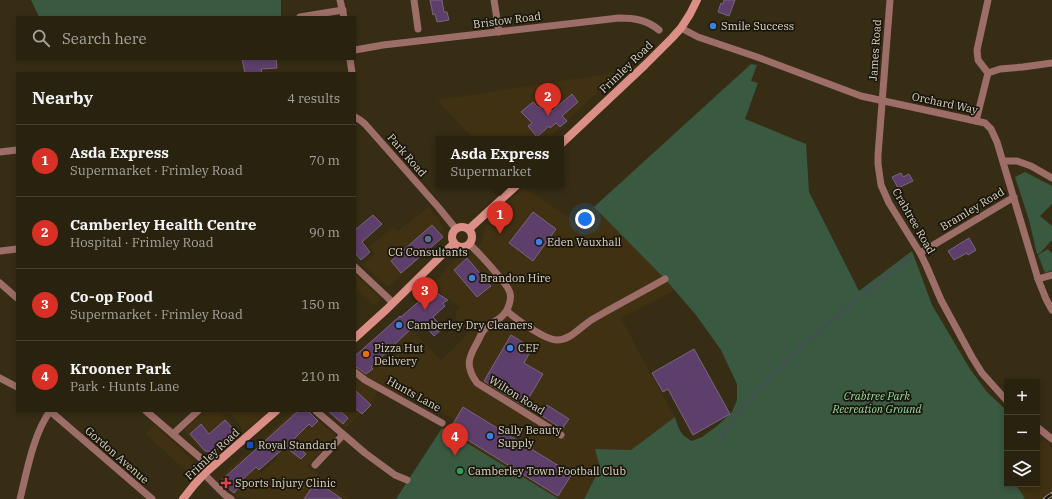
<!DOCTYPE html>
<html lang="en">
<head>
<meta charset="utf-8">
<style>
  body { margin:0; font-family:"IBM Plex Serif",serif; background:#312a18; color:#f1f3f6 }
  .controls { position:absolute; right:12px; bottom:12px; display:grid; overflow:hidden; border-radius:0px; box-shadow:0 2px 6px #0003 }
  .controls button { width:36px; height:36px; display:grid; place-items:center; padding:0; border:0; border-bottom:1px solid #453f2f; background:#29220f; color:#f1f3f6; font:20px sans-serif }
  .you { position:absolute; left:585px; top:219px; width:14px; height:14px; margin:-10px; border:3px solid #fff; border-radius:50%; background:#1a73e8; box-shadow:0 0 0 6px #1a73e833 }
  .badge { display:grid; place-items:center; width:26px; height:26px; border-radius:50%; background:#d93025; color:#fff; font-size:13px; font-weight:700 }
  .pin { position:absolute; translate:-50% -33px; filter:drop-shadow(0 1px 2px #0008) }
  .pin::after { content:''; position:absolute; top:21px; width:14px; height:12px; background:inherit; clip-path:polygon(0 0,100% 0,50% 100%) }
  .popup { position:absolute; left:436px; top:136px; width:128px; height:52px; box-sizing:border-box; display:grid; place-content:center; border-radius:0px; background:#29220f; filter:drop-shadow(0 1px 3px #0005); font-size:13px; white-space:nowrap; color:#a5a49e }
  .popup b { font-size:15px; color:#f1f3f6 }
  .popup::after { content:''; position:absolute; left:50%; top:100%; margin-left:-8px; border:8px solid transparent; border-top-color:#29220f }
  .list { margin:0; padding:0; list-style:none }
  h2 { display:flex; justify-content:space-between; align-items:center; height:52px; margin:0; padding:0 16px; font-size:17px }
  h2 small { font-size:13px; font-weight:400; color:#a5a49e }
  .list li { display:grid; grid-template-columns:26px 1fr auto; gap:12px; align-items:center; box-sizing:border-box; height:72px; padding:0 16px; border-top:1px solid #453f2f }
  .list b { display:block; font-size:15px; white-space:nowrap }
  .list p { margin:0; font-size:13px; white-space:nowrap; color:#a5a49e }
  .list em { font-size:13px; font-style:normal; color:#a5a49e }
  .icon { flex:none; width:22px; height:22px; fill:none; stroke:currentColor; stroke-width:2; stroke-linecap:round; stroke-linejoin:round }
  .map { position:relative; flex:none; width:1052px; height:499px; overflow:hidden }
  .search { position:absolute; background:#29220f; box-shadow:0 2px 6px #0003; left:16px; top:16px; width:340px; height:44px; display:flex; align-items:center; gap:10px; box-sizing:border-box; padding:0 14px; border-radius:0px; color:#a5a49e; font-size:15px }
  .panel { position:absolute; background:#29220f; box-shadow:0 2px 6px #0003; left:16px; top:72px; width:340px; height:340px; border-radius:0px }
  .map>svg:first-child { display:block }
  .built { fill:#3f3111 }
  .green { fill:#3a5941 }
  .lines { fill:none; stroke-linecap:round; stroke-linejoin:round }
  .stream { stroke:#454f52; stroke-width:2.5 }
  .building { fill:#5e3f6b; stroke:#77667e }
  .street { stroke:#9d6d68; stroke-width:7 }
  .secondary { stroke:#dc8f87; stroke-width:8 }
  .rail-casing { stroke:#a09886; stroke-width:4 }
  .rail { stroke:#1a160b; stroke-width:2.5; stroke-dasharray:8; stroke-linecap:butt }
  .shop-dot { fill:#3f7fe0; stroke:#1a160b; stroke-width:1.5 }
  .service-dot { fill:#5c6f8a; stroke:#1a160b; stroke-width:1.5 }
  .food-dot { fill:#e8710a; stroke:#1a160b; stroke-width:1.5 }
  .transit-dot { fill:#1a4fb4; stroke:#1a160b; stroke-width:1.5 }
  .leisure-dot { fill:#2e9e5b; stroke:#1a160b; stroke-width:1.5 }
  .health-dot { fill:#e0444e; stroke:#1a160b; stroke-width:1.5 }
  .labels { text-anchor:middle; stroke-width:3.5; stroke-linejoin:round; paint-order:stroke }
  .street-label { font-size:11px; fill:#dcd5c7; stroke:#1a160b }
  .poi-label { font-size:11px; fill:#dcd5c7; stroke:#1a160b; text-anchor:start }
  .park-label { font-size:11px; font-style:italic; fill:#91dda3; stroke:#1a160b }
</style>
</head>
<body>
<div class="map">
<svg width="1052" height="499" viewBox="0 0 1052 499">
  <rect width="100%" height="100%" fill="#372d14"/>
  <g class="built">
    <path d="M619 72 548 139H473L437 100Z"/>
    <path d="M524 187 581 226 594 207 658 271 675 290 621 318 649 371 675 417 631 450 595 449 600 467 584 499H559L446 431 453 419 409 391 404 398 368 378 365 375 355 368V356L400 316 441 360 469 333 456 318 455 312 461 307 429 286 442 275 445 268 458 258 464 256 468 258 482 242V237L485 227 495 215Z"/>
    <path d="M428 207 440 221 443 228 444 233 442 238 388 287 363 265 375 254 369 246 394 227 398 231Z"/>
    <path d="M355 274 381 299 374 306 355 288Z"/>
    <path d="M355 376 378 391 371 402 346 428 327 411H355Z"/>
    <path d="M205 411H220L238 432 215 453 203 452 187 435 184 430Z"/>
    <path d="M228 411H268L245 432Z"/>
    <path d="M293 411H307L336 436 307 466 349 499H251L237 497 220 482 219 478 244 455 261 473 277 458 260 441Z"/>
    <path d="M154 425 198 465 191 476 146 434Z"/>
    <path d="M1044 439 1052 448V499H1023L1024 498 1015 484H1037V444Z"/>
  </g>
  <g class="green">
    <path d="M31 0H281V17H39Z"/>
    <path d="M751 64 757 65 751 81 758 83 745 119 806 144 809 192 859 291 912 251 932 305 970 369 987 392 1007 411V467L1004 469 1007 473V484H1015L1025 498 1023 499H584L600 468 595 449 631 450 675 417C679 429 680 435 692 441L702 437 717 426 732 412 737 400V384L721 350 696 315 665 279 594 207Z"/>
    <path d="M1025 172 1052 186V204L1040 216 1052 226V240L1040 253 1037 254 1029 220 1015 177Z"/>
    <path d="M1048 249 1052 254V270L1045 273 1038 255Z"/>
    <path d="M442 428 559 499H396Z"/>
  </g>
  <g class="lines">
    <path class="stream" d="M720 442 733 419 749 400 776 373 789 358 846 308 909 259"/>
  </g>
  <g class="building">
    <path d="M430 0H442L444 12H447L449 20 437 22 435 14 433 15Z"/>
    <path d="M724 0H735L729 16 718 12 721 3 723 4Z"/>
    <path d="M242 59H276L277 68 261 69 262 73H245Z"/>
    <path d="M572 94 578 102 562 116 567 121 560 127 556 123 550 128 549 126 537 137 528 126 532 123 521 112 533 102 539 108 544 104 551 112Z"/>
    <path d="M901 173 903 177 909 174 913 181 898 188 892 177Z"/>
    <path d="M533 212 556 229 533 261 509 243Z"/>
    <path d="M373 215 382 224 362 242 370 252 361 260 355 253V230Z"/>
    <path d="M432 225 443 237 401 273 391 261Z"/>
    <path d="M969 238 976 250 968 255 967 253 954 260 948 251Z"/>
    <path d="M467 258 491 286 477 297 454 270Z"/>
    <path d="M432 290 448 300 443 303 445 306 433 317 443 328 434 336 425 326 419 331 414 326 371 367 373 369 366 374 358 368 355 367V356L400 316 401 317Z"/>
    <path d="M511 335 532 348 524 363 543 374 524 406 484 381Z"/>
    <path d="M694 349 730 414 693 435 668 389 663 392 652 373Z"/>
    <path d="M355 390 371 405 362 414 355 408Z"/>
    <path d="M547 405 569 419 562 429 541 415Z"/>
    <path d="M463 407 572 474 558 496 450 429Z"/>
    <path d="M298 411H308L318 421 312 427 309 424 292 441 306 454 301 459 285 447 259 470 256 467 242 480 244 481 234 493 223 484V479Z"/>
    <path d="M328 411H340L348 418 343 424Z"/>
    <path d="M225 420 237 433 214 452 205 451 190 434 201 424 209 434Z"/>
    <path d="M320 484 342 499H304L312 487 316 490Z"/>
  </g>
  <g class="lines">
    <g class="street">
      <path d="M340 0 344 17"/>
      <path d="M414 0 418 29"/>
      <path d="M494 0 499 32"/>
      <path d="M890 0 878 155V164L881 185 889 203 920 253 926 265 941 300 972 357 982 373 1007 401"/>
      <path d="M300 17 343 10"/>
      <path d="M681 28 698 37 757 57 861 96 985 123 991 129 997 142 1038 279 1046 299 1052 310"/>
      <path d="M355 50 383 45 619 18C635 18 647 20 659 30"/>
      <path d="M350 59 352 73"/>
      <path d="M988 73 1000 69 1023 67 1052 63"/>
      <path d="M355 117 360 120 365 124 439 208 456 229"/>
      <path d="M976 121 988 73 978 60 977 50 988 0"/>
      <path d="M0 152 17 150"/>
      <path d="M1003 161H1017L1031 166 1052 178"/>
      <path d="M469 244C477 251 508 284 510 293 511 297 510 302 509 305 505 318 495 320 486 328 482 331 480 337 478 341 468 358 465 366 477 383L561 435"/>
      <path d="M0 251 17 249"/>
      <path d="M920 253 1014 197"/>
      <path d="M355 267 387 297 393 303"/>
      <path d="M1038 279 1052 275"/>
      <path d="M0 283 17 298"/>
      <path d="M507 311C516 319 545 340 557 340 571 340 581 326 593 319 617 305 642 292 665 279"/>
      <path d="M355 372 365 380 442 423"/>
      <path d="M0 378 17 387"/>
      <path d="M50 411 152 499"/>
      <path d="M146 411 211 467"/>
      <path d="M316 411 365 453 395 475 407 480"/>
      <path d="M1037 427 1052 439"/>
      <path d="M173 434 198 411"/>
      <path d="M315 465 343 435"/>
      <path d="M204 474 225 495 231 499"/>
      <path d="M20 499C27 471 33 435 50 411"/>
    </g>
    <g class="secondary">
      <path d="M561 144 645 65 672 38 681 28 690 14 697 0"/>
      <circle cx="462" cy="237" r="10"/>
      <path d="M469 229 517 185"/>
      <path d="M355 338 387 309 454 243"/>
      <path d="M183 499 194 485 204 474 276 411"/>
    </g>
    <g class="rail-casing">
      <path id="rail" d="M1045 499 1052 494"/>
    </g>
    <use href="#rail" class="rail"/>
  </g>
  <g class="shop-dot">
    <circle cx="713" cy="26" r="4"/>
    <circle cx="539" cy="242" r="4"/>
    <circle cx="472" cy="278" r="4"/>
    <circle cx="399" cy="325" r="4"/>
    <circle cx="510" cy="348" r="4"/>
    <circle cx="490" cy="436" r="4"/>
  </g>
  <circle class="service-dot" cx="428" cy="239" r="4"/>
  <circle class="food-dot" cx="366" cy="354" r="4"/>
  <rect class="transit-dot" x="246" y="441" width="8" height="8" rx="2"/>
  <circle class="leisure-dot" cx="460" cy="471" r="4"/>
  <path class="health-dot" d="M224 477h4v4h4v4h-4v4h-4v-4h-4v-4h4z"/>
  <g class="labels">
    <g class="street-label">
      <text transform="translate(507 20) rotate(-7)" y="4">Bristow Road</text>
      <text transform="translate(875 50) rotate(-86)" y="4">James Road</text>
      <text transform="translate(626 67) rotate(-44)" y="4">Frimley Road</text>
      <text transform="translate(945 103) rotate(12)" y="4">Orchard Way</text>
      <text transform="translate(407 155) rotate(49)" y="4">Park Road</text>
      <text transform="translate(972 209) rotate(-31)" y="4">Bramley Road</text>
      <text transform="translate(914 221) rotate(60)" y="4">Crabtree Road</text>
      <text transform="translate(414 394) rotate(29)" y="4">Hunts Lane</text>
      <text transform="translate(517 395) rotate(32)" y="4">Wilton Road</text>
      <text transform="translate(212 454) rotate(-43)" y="4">Frimley Road</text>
      <text transform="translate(117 455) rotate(41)" y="4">Gordon Avenue</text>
    </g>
    <g class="poi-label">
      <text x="721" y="30">Smile Success</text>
      <text x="547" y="246">Eden Vauxhall</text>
      <text x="428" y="256" text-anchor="middle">CG Consultants</text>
      <text x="480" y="282">Brandon Hire</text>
      <text x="407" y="329">Camberley Dry Cleaners</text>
      <text x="374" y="352">Pizza Hut<tspan x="374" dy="13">Delivery</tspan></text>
      <text x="518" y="352">CEF</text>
      <text x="498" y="434">Sally Beauty<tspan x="498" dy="13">Supply</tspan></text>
      <text x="258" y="449">Royal Standard</text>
      <text x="468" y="475">Camberley Town Football Club</text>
      <text x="235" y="487">Sports Injury Clinic</text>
    </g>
    <g class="park-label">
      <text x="877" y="400">Crabtree Park<tspan x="877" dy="13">Recreation Ground</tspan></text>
    </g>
  </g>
</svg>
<div class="controls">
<button>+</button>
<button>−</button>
<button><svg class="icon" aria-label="layers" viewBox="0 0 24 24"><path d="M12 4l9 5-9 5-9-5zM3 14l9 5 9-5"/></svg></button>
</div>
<div class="you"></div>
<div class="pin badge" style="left:500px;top:234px">1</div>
<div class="popup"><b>Asda Express</b>Supermarket</div>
<div class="pin badge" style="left:548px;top:116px">2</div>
<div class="pin badge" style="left:425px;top:310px">3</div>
<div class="pin badge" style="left:455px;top:456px">4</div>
<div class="search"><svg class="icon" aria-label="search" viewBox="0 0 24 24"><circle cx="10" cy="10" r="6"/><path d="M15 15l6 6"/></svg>Search here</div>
<section class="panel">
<h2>Nearby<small>4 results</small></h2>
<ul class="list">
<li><span class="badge">1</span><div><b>Asda Express</b><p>Supermarket · Frimley Road</p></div><em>70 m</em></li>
<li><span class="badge">2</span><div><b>Camberley Health Centre</b><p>Hospital · Frimley Road</p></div><em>90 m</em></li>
<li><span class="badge">3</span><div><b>Co-op Food</b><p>Supermarket · Frimley Road</p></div><em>150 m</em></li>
<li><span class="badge">4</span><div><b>Krooner Park</b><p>Park · Hunts Lane</p></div><em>210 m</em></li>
</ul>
</section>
</div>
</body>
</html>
